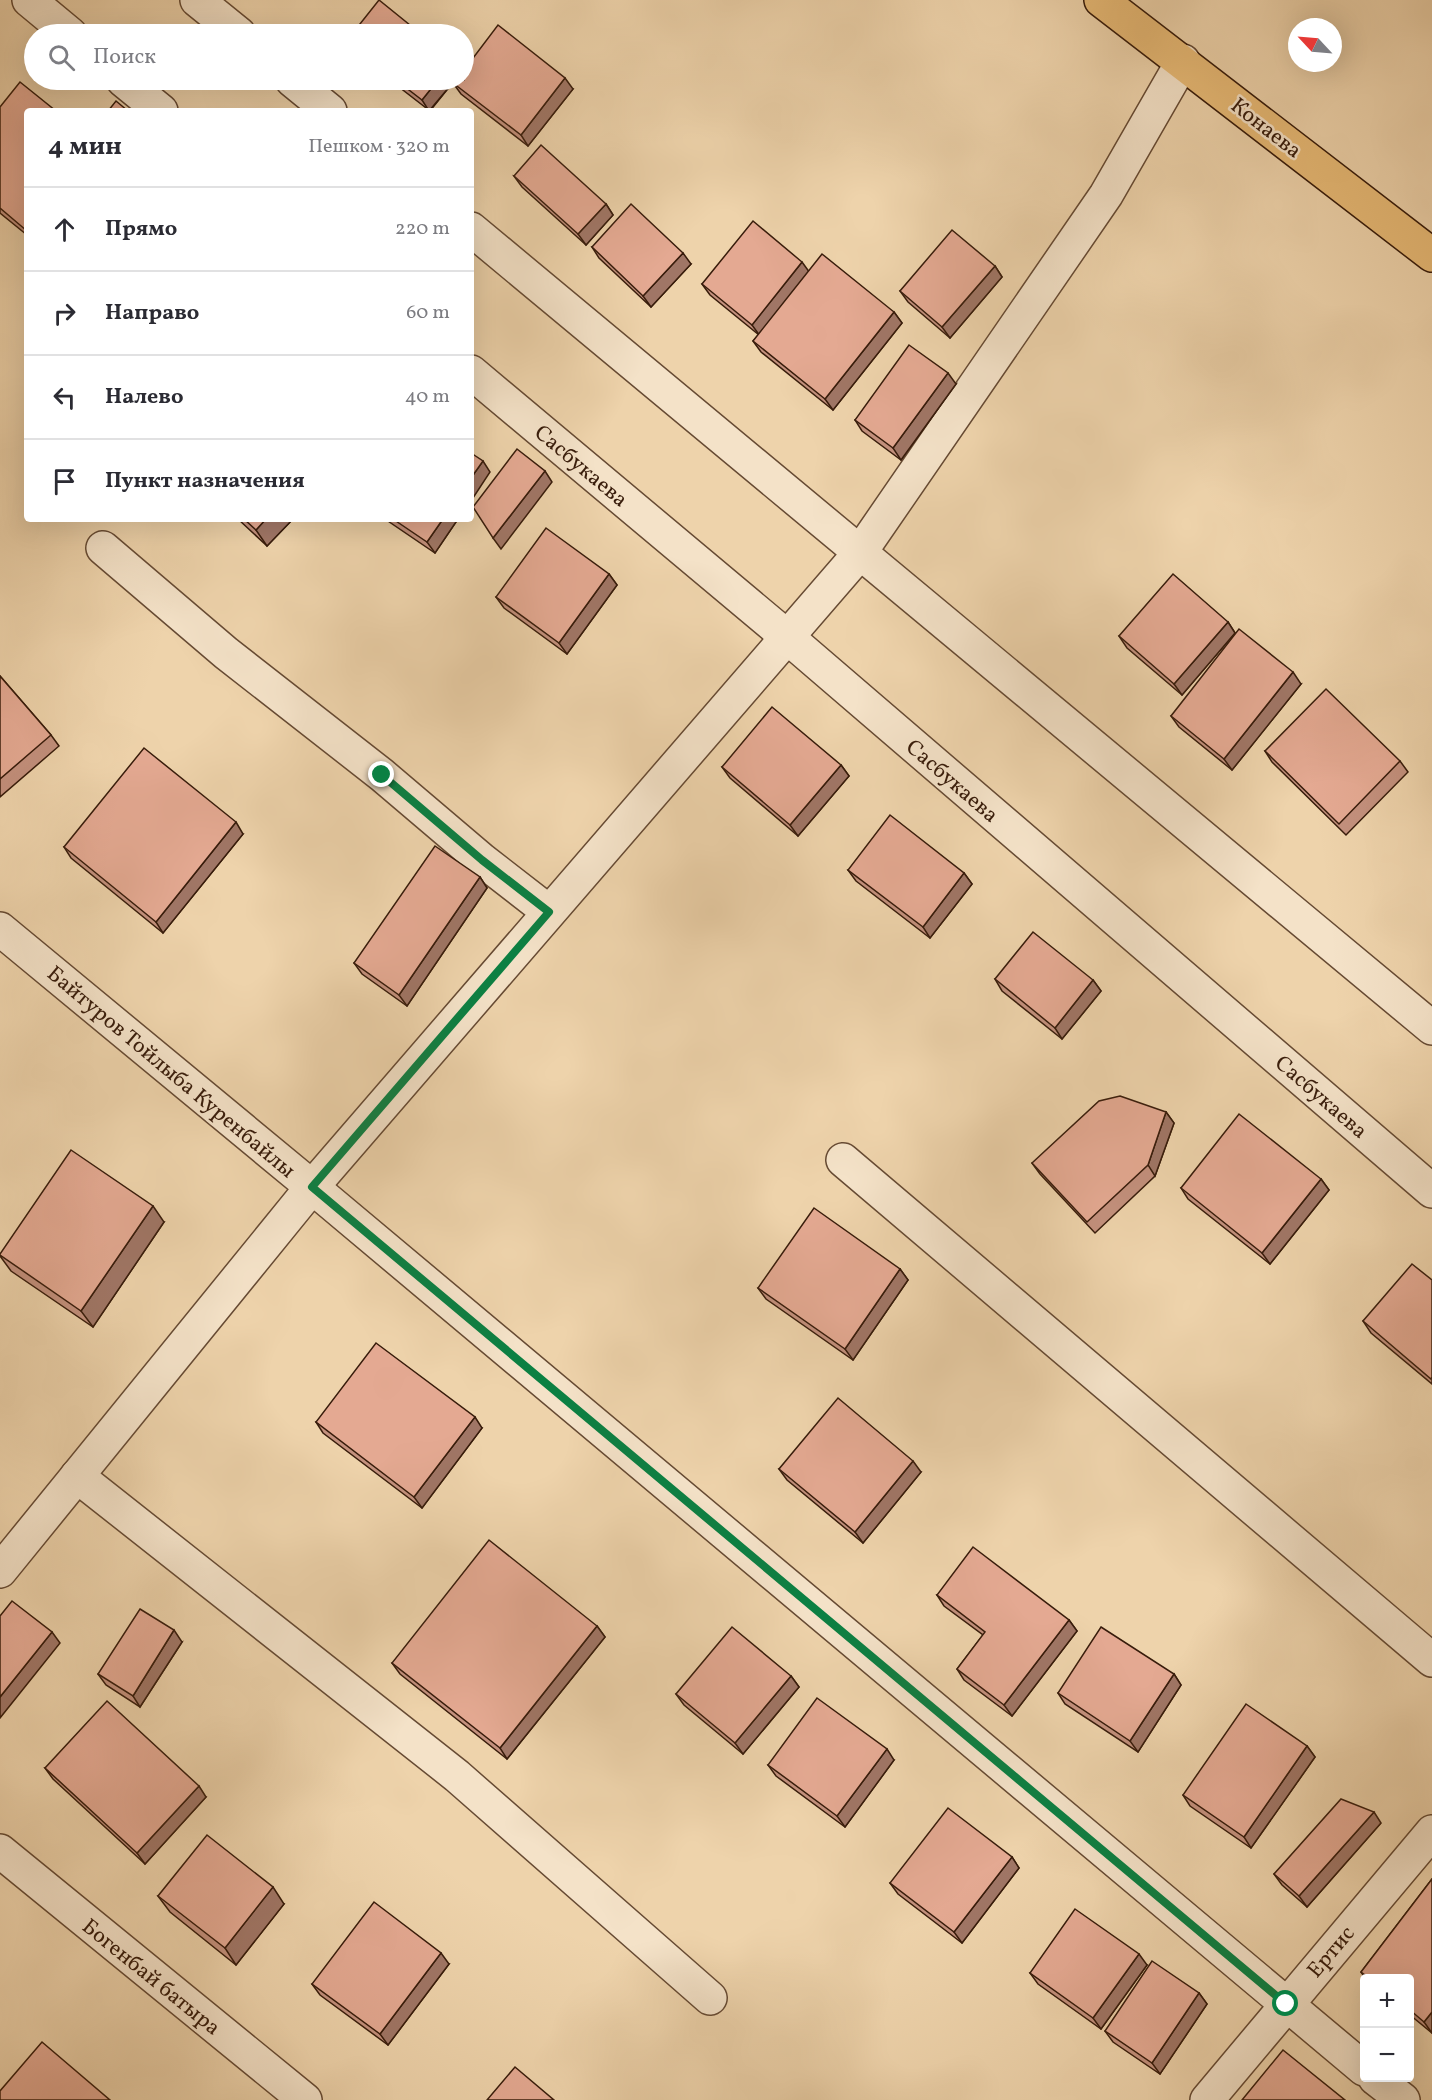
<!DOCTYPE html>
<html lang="ru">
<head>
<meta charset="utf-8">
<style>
  body { margin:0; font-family:Vollkorn,serif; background:#f7f7f7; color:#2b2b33 }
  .controls { position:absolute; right:18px; bottom:18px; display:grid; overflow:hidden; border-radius:6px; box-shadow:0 6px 24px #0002 }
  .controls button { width:54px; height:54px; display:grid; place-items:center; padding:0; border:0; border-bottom:2px solid #e1e1e2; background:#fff; color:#2b2b33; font:30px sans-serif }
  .compass { position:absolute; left:1288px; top:18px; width:54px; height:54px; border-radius:50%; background:#fff; box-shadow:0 6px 24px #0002; rotate:296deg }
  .stop { position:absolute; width:18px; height:18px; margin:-14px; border:4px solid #0b8043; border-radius:50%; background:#fff }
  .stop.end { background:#0b8043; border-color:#fff; box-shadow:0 2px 6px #0008 }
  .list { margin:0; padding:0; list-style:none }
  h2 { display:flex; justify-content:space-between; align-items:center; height:78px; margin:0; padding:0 24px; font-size:26px }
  h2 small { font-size:20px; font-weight:400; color:#7c7c81 }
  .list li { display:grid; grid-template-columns:39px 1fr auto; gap:18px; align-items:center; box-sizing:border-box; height:84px; padding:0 24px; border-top:2px solid #e1e1e2 }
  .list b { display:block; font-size:22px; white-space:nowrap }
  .list em { font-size:20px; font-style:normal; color:#7c7c81 }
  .icon { flex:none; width:33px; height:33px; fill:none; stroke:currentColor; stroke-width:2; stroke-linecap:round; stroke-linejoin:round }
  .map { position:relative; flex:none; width:1432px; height:2100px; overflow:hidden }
  .search { position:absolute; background:#fff; box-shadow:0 6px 24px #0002; left:24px; top:24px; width:450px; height:66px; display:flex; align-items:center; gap:15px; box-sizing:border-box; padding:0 21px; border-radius:33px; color:#7c7c81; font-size:22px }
  .panel { position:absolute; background:#fff; box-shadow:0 6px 24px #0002; left:24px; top:108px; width:450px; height:414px; border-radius:6px }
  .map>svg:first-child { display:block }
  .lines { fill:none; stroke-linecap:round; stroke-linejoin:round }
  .minor-casing { stroke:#664a33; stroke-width:36 }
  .major-casing { stroke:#381c0b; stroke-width:36 }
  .minor { stroke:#f4e2c8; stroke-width:33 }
  .major { stroke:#e7ba76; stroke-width:33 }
  .wall { fill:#c4917e; stroke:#381c0b; stroke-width:1.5 }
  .shaded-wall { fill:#a07666; stroke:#381c0b; stroke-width:1.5 }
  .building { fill:#e4a992; stroke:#381c0b; stroke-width:1.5 }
  .route { stroke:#0b8043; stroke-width:8 }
  .labels { text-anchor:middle; stroke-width:5; stroke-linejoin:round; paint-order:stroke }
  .street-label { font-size:22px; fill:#381c0b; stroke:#f4e2c8 }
</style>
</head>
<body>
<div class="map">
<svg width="1432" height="2100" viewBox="0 0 1432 2100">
  <rect width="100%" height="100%" fill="#eed3ab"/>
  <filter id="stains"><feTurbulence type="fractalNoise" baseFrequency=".00333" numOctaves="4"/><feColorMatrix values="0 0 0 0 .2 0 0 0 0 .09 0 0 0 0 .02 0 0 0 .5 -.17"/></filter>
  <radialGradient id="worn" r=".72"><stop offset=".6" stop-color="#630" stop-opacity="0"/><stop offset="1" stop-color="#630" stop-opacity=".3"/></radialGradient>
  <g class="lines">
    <g class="minor-casing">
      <g id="minor">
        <path d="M29 0 70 34"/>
        <path d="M197 0 239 34"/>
        <path d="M123 80 161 111"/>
        <path d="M292 80 330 111"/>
        <path d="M471 229 1432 1028"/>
        <path d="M471 372 786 636 1432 1191"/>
        <path d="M103 548 226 653 382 775 482 860 549 912"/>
        <path d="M0 929 312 1187 1364 2069"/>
        <path d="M843 1160 1432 1660"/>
        <path d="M77 1476 457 1776 710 1998"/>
        <path d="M0 1571 312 1187 859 554 1106 195 1183 61"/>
        <path d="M0 1851 305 2100"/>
        <path d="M1375 2078 1403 2100"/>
        <path d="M1207 2100 1432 1832"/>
      </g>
    </g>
    <g class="major-casing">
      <path id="major" d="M1101 0 1432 255"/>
    </g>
    <use href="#minor" class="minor"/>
    <use href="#major" class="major"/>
  </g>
  <g class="wall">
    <path d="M390 80H455L430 111Z"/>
    <path d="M453 83 573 89 528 146 461 94Z"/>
    <path d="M0 107 27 111V235L0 213Z"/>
    <path d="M514 176 606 204 613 215 586 245 522 187Z"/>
    <path d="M592 247 691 264 651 307 599 258Z"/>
    <path d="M995 266 1002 277 950 338 908 302 900 291Z"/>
    <path d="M809 271 894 312 902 323 833 410 761 352 753 341 759 335 710 295 702 284Z"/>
    <path d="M956 384 901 460 862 431 855 420Z"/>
    <path d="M238 519H293L267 546Z"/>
    <path d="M385 519H458L435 553Z"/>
    <path d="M609 574 617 585 567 654 504 608 496 597Z"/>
    <path d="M1228 622 1235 633 1182 695 1127 648 1119 636Z"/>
    <path d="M0 676 51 735 59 746 0 797Z"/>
    <path d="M1301 684 1232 770 1179 727 1171 716Z"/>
    <path d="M1265 751 1400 761 1408 772 1346 835 1272 762Z"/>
    <path d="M841 765 849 776 798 836 730 778 722 767Z"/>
    <path d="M243 834 163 933 71 858 64 847Z"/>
    <path d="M848 870 964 873 972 884 930 938 856 881Z"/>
    <path d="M480 877 487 888 407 1006 362 974 354 963Z"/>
    <path d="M995 979 1093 980 1101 991 1062 1039 1002 991Z"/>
    <path d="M1166 1112 1174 1123 1155 1176 1095 1233 1040 1174 1032 1163Z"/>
    <path d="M1321 1179 1329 1190 1270 1264 1188 1199 1181 1188Z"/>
    <path d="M164 1222 93 1327 11 1271 0 1256Z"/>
    <path d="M900 1269 908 1280 853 1360 766 1299 758 1288Z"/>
    <path d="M1432 1280V1384L1371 1333 1363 1321Z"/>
    <path d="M316 1422 482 1428 422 1508 323 1433Z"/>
    <path d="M779 1469 921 1472 863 1543 787 1480Z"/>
    <path d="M937 1595 1069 1620 1077 1631 1012 1716 964 1680 957 1669 983 1635 944 1606Z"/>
    <path d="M597 1626 605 1637 507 1759 400 1674 392 1663Z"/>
    <path d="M182 1642 140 1707 106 1685 98 1674Z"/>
    <path d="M1174 1674 1181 1685 1138 1752 1065 1704 1058 1693Z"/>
    <path d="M791 1676 799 1687 743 1754 684 1705 676 1694Z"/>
    <path d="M1307 1746 1315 1757 1251 1848 1190 1806 1183 1795Z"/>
    <path d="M894 1760 845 1827 776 1776 768 1765Z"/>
    <path d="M45 1768 206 1797 145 1864 53 1779Z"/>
    <path d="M1381 1823 1307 1907 1282 1885 1274 1874Z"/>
    <path d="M1012 1857 1019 1868 962 1943 898 1894 890 1883Z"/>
    <path d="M1432 1879V2033L1410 2015V1978H1365L1361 1972Z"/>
    <path d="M158 1896 284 1904 236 1965 170 1912Z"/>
    <path d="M449 1964 388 2045 320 1995 312 1984Z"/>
    <path d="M1147 1965 1101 2029 1038 1984 1030 1973Z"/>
    <path d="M1199 1993 1207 2004 1160 2074 1113 2042 1105 2031Z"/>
  </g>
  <g class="shaded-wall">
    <path d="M565 78 573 89 528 146 521 135Z"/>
    <path d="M438 80H455L429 111 422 100Z"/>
    <path d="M606 204 613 215 586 245 578 234Z"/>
    <path d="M683 253 691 264 651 307 643 296Z"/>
    <path d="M802 262 810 273 760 336 752 325Z"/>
    <path d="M995 266 1002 277 950 338 942 327Z"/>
    <path d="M894 312 902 323 833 410 825 399Z"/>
    <path d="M948 373 956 384 901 460 893 448Z"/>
    <path d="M483 461 490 472 471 501V478Z"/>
    <path d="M545 471 552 482 501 549 493 538Z"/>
    <path d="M266 519H293L267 546 256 530Z"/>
    <path d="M443 519H458L435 553 427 542Z"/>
    <path d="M609 574 617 585 567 654 559 643Z"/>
    <path d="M1228 622 1235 633 1182 695 1174 684Z"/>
    <path d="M1293 672 1301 684 1232 770 1224 759Z"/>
    <path d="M841 765 849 776 798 836 790 825Z"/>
    <path d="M236 822 243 834 163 933 156 922Z"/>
    <path d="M964 873 972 884 930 938 923 927Z"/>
    <path d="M480 877 487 888 407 1006 399 995Z"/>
    <path d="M1093 980 1101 991 1062 1039 1055 1028Z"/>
    <path d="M1166 1112 1174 1123 1155 1176 1148 1165Z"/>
    <path d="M1321 1179 1329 1190 1270 1264 1262 1253Z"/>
    <path d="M153 1206 164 1222 93 1327 81 1311Z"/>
    <path d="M900 1269 908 1280 853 1360 845 1349Z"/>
    <path d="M475 1417 482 1428 422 1508 414 1497Z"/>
    <path d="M913 1461 921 1472 863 1543 855 1532Z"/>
    <path d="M1069 1620 1077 1631 1012 1716 1004 1705Z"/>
    <path d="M597 1626 605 1637 507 1759 500 1748Z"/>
    <path d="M174 1630 182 1642 140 1707 133 1696Z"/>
    <path d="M52 1632 60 1643 0 1718V1697Z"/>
    <path d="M1174 1674 1181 1685 1138 1752 1130 1741Z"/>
    <path d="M791 1676 799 1687 743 1754 735 1743Z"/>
    <path d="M1307 1746 1315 1757 1251 1848 1244 1837Z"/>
    <path d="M887 1749 894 1760 845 1827 837 1816Z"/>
    <path d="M199 1786 206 1797 145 1864 137 1853Z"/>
    <path d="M1374 1812 1381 1823 1307 1907 1299 1896Z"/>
    <path d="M1012 1857 1019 1868 962 1943 954 1932Z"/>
    <path d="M273 1887 284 1904 236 1965 225 1948Z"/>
    <path d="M441 1953 449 1964 388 2045 380 2034Z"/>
    <path d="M1139 1954 1147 1965 1101 2029 1093 2018Z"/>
    <path d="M1199 1993 1207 2004 1160 2074 1152 2063Z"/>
    <path d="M1432 2012V2033L1424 2022Z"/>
  </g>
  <g class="building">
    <path d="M379 0 421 34H352Z"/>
    <path d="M498 25 565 78 521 135 453 83 456 80H464V70Z"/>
    <path d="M396 80H438L422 100Z"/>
    <path d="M20 82 56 111H27V231L0 208V107Z"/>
    <path d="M116 101 128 111H108Z"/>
    <path d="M541 145 606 204 578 234 514 176Z"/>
    <path d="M631 204 683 253 643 296 592 247Z"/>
    <path d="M753 221 802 262 752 325 702 284Z"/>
    <path d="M952 230 995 266 942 327 900 291Z"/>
    <path d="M822 254 894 312 825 399 753 341Z"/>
    <path d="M909 345 948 373 893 448 855 420Z"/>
    <path d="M517 449 545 471 493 538 473 507Z"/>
    <path d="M471 453 483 461 471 478Z"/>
    <path d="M244 519H266L256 530Z"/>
    <path d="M393 519H443L427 542Z"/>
    <path d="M546 528 609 574 559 643 496 597Z"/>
    <path d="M1173 574 1228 622 1174 684 1119 636Z"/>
    <path d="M1239 629 1293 672 1224 759 1171 716Z"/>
    <path d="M0 676 51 735 0 779Z"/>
    <path d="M1326 689 1400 761 1339 824 1265 751Z"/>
    <path d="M772 707 841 765 790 825 722 767Z"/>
    <path d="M144 748 236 822 156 922 64 847Z"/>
    <path d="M890 815 964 873 923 927 848 870Z"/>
    <path d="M435 846 480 877 399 995 354 963Z"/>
    <path d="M1033 932 1093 980 1055 1028 995 979Z"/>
    <path d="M1120 1096 1166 1112 1148 1165 1087 1222 1032 1163 1099 1101Z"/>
    <path d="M1239 1114 1321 1179 1262 1253 1181 1188Z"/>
    <path d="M71 1150 153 1206 81 1311 0 1255V1254Z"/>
    <path d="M814 1208 900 1269 845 1349 758 1288Z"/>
    <path d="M1412 1264 1432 1280V1377L1431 1379 1363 1321Z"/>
    <path d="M376 1343 475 1417 414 1497 316 1422Z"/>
    <path d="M838 1398 913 1461 855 1532 779 1469Z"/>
    <path d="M489 1540 597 1626 500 1748 392 1663Z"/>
    <path d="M973 1547 1069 1620 1004 1705 957 1669 985 1632 937 1595Z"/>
    <path d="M12 1601 52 1632 0 1697V1616Z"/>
    <path d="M140 1609 174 1630 133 1696 98 1674Z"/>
    <path d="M732 1627 791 1676 735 1743 676 1694Z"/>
    <path d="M1101 1627 1174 1674 1130 1741 1058 1693Z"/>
    <path d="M817 1698 887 1749 837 1816 768 1765Z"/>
    <path d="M107 1701 199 1786 137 1853 45 1768Z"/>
    <path d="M1246 1704 1307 1746 1244 1837 1183 1795Z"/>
    <path d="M1341 1799 1374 1812 1299 1896 1274 1874Z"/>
    <path d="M948 1808 1012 1857 954 1932 890 1883Z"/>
    <path d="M207 1835 273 1887 225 1948 158 1896Z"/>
    <path d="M1432 1879V2012L1424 2022 1410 2010V1978H1369L1361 1972Z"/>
    <path d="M374 1902 441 1953 380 2034 312 1984Z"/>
    <path d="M1075 1909 1139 1954 1093 2018 1030 1973Z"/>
    <path d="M1152 1961 1199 1993 1152 2063 1105 2031Z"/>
    <path d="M42 2042 110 2100H0V2091Z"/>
    <path d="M1283 2050 1345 2100H1242Z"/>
    <path d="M515 2067 554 2100H487Z"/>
  </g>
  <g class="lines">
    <path class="route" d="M382 775 482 860 549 912 312 1187 1286 2004"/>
  </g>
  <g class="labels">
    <g class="street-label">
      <text transform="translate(1267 127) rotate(38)" y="8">Конаева</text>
      <text transform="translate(582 465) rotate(40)" y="8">Сасбукаева</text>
      <text transform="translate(953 780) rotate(41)" y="8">Сасбукаева</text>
      <text transform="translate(172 1071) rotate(40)" y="8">Байтуров Тойлыба Куренбайлы</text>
      <text transform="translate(1322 1096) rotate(41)" y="8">Сасбукаева</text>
      <text transform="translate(1330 1951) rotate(-50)" y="8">Ертис</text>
      <text transform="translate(152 1976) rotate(39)" y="8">Богенбай батыра</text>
    </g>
  </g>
  <rect width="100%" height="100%" filter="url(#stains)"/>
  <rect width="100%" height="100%" fill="url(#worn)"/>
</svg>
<div class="controls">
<button>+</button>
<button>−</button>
</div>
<svg class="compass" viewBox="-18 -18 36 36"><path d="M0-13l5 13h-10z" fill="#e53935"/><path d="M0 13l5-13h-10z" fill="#7c7c81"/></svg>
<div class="stop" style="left:1286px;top:2004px"></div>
<div class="stop end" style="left:382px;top:775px"></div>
<div class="search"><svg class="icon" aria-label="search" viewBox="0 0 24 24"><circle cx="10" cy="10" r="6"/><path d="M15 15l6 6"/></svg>Поиск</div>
<section class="panel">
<h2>4 мин<small>Пешком · 320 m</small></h2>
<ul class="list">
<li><svg class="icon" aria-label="ahead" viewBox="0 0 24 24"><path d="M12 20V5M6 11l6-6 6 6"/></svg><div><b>Прямо</b></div><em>220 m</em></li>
<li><svg class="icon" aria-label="right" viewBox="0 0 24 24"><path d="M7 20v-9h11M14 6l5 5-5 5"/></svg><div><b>Направо</b></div><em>60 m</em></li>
<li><svg class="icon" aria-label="left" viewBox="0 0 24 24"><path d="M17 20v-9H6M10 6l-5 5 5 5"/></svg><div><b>Налево</b></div><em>40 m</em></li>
<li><svg class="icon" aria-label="arrive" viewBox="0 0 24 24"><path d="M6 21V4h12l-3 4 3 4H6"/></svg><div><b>Пункт назначения</b></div></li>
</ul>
</section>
</div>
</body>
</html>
